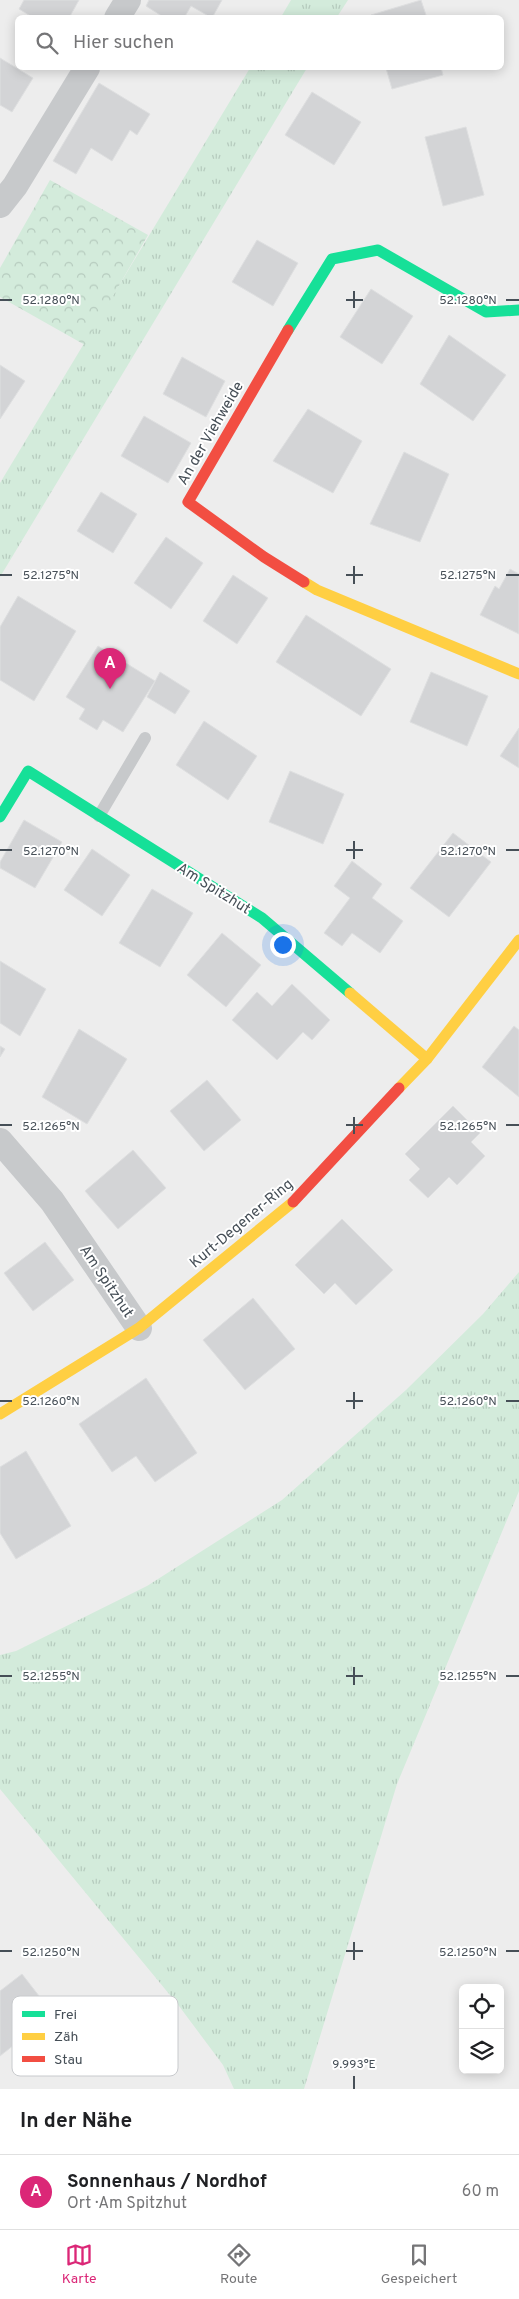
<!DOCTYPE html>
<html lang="de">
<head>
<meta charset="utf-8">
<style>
  body { margin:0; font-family:Overpass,sans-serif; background:#f6f6f6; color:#202124 }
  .controls { position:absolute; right:15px; bottom:15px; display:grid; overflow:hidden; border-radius:8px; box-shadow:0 2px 12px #0003 }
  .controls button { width:45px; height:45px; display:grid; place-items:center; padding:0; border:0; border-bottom:1px solid #e0e0e0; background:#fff; color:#202124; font:25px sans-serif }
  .you { position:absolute; left:282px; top:944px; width:18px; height:18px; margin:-12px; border:4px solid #fff; border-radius:50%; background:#1a73e8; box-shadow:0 0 0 8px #1a73e833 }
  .badge { display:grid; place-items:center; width:32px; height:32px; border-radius:50%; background:#db2777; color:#fff; font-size:16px; font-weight:700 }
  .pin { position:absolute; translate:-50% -41px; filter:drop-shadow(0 1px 2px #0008) }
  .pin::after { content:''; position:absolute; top:26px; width:18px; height:15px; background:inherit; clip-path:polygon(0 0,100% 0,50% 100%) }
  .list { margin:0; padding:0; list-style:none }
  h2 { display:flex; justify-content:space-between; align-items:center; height:65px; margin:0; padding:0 20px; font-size:21px }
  h2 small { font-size:16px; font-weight:400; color:#757577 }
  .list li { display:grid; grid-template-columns:32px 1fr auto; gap:15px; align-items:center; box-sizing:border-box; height:75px; padding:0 20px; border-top:1px solid #e0e0e0 }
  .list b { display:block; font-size:19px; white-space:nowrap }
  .list p { margin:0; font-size:16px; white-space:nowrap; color:#757577 }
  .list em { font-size:16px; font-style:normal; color:#757577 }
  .icon { flex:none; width:28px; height:28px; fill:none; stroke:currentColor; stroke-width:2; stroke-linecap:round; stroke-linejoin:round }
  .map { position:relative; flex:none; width:519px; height:2089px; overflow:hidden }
  .search { position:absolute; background:#fff; box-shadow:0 2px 12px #0003; left:15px; right:15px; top:15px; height:55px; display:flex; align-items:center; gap:12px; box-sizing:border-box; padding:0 18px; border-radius:8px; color:#757577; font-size:19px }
  .sheet { height:140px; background:#fff }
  nav { display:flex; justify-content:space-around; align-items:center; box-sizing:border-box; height:70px; border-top:1px solid #e0e0e0; background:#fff; font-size:14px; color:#757577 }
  nav a { display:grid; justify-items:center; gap:2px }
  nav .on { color:#db2777 }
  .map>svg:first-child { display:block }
  .grass { fill:url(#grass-tufts) }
  .forest { fill:url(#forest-crowns) }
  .building { fill:#d3d4d6; stroke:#dedfe0 }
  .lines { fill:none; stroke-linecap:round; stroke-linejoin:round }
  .lane { stroke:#c7c9cb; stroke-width:12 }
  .street { stroke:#c7c9cb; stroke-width:26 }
  .fast { stroke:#16e098; stroke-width:11 }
  .slow { stroke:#ffcf43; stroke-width:11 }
  .jam { stroke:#f24e42; stroke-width:11 }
  .ticks { fill:none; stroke:#464f57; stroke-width:2 }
  .labels { text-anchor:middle; stroke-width:4; stroke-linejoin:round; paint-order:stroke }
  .street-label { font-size:15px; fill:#464f57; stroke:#fff }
  .key { fill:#fff; stroke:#c8cacd; stroke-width:1 }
  .key-label { font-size:14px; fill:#464f57 }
  .ticks-label { font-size:12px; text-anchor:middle; fill:#464f57; stroke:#fff; stroke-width:4; stroke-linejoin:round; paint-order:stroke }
</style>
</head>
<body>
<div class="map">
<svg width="519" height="2089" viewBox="0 0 519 2089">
  <defs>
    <pattern id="grass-tufts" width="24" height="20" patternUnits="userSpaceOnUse" patternTransform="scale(1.25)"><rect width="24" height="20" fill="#d3ebdb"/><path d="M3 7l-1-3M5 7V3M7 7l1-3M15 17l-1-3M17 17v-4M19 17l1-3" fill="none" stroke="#b6cbbe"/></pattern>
    <pattern id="forest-crowns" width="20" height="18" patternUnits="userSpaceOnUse" patternTransform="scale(1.25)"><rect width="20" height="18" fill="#d3ebdb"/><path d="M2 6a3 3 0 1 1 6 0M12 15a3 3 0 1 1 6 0" fill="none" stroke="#b6cbbe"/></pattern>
  </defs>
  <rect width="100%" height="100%" fill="#ededed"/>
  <g class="grass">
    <path d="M291 0H348L337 17H281Z"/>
    <path d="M250 68H307L0 577V483Z"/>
    <path d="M519 1272V1491L397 1784 304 2089H234L223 2065 179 2006 0 1789V1655L16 1651 147 1586 282 1500 406 1390 483 1314Z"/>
  </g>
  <path class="forest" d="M50 180 148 235 85 345 0 297V268Z"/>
  <g class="building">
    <path d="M24 0H79L69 18H34L19 9Z"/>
    <path d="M149 0H222L212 18 191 6 184 18H165L146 6Z"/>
    <path d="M421 0 427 18H371V15Z"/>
    <path d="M0 58 33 78 12 112 0 105Z"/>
    <path d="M386 68H441L443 75 392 89Z"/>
    <path d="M99 83 150 114 137 135 130 130 112 161 91 148 76 174 53 161Z"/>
    <path d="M312 92 361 122 334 165 285 135Z"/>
    <path d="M466 127 484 195 443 206 425 137Z"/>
    <path d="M257 240 298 263 273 306 232 282Z"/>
    <path d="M371 289 413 316 382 364 340 337Z"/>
    <path d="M449 335 506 375 473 421 420 384Z"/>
    <path d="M182 357 225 381 206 417 163 394Z"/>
    <path d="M0 365 25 381 0 419Z"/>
    <path d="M308 409 362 441 333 493 273 461Z"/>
    <path d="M144 416 191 443 168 483 121 456Z"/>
    <path d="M404 452 449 474 420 542 370 524Z"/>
    <path d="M101 492 137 514 113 553 77 531Z"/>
    <path d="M166 537 203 563 171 609 134 583Z"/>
    <path d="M510 569 519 574V634L480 615 495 586 499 589Z"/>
    <path d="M233 575 268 598 237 644 203 621Z"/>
    <path d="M18 596 76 631 34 701 0 680V627Z"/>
    <path d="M306 615 391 669 361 716 276 662Z"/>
    <path d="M98 646 155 681 123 732 103 720 97 730 79 719 85 709 66 697Z"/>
    <path d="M160 672 190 691 175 714 147 697Z"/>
    <path d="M431 672 488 696 467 746 410 722Z"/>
    <path d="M204 721 257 756 228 800 176 765Z"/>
    <path d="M519 728V768L500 756Z"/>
    <path d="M290 771 344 794 323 844 269 822Z"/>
    <path d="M24 820 62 842 35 888 0 868V862Z"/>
    <path d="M453 833 491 862 449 917 410 888Z"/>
    <path d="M92 849 130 875 102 916 64 890Z"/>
    <path d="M352 861 382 884 372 898 403 921 380 953 352 933 342 946 324 933 350 898 334 886Z"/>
    <path d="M152 889 193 913 160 967 119 943Z"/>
    <path d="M222 933 261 965 226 1007 187 975Z"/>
    <path d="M0 961 46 989 20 1036 0 1023Z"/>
    <path d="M292 984 330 1020 312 1040 303 1032 277 1060 232 1020 257 992 272 1006Z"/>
    <path d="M514 1026 519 1030V1097L482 1067Z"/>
    <path d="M79 1029 127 1059 87 1124 42 1097Z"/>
    <path d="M0 1046 5 1049 0 1057Z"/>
    <path d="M207 1080 241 1120 204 1151 170 1111Z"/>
    <path d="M453 1106 480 1133 471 1142 485 1156 457 1185 449 1177 428 1198 409 1180 420 1169 405 1154Z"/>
    <path d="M133 1150 166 1188 118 1229 85 1191Z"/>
    <path d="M342 1219 393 1270 356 1305 335 1283 324 1294 295 1265Z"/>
    <path d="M45 1242 74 1280 33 1311 4 1273Z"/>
    <path d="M253 1298 295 1349 245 1390 203 1340Z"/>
    <path d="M146 1378 197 1453 155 1482 136 1456 112 1472 79 1424Z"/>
    <path d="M26 1451 71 1526 16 1559 0 1533V1467Z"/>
    <path d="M22 1974 53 2014 0 2056V1991Z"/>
  </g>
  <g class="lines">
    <path class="lane" d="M99 816 145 738"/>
    <g class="street">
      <path d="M117 18 128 0"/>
      <path d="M0 205 15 186 87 68"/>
      <path d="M0 1141 52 1201 139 1328"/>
    </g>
    <g class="fast">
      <path d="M288 330 332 259 378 250 486 312 519 310"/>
      <path d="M0 817 28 771 262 918 350 993"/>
    </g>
    <g class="slow">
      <path d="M304 582 317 590 519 674"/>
      <path d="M350 993 427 1059"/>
      <path d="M399 1088 427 1059 519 940"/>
      <path d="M0 1414 139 1328 293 1202"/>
    </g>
    <g class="jam">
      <path d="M288 330 188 502 264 557 304 582"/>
      <path d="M293 1202 399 1088"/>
    </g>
  </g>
  <path class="ticks" d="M354 291V308M0 300H12M346 300H363M506 300H519M354 566V584M0 575H12M346 575H363M506 575H519M354 841V859M0 850H12M346 850H363M506 850H519M354 1117V1134M0 1125H12M346 1125H363M506 1125H519M354 1392V1409M0 1401H12M346 1401H363M506 1401H519M354 1667V1685M0 1676H12M346 1676H363M506 1676H519M354 1942V1960M0 1951H12M346 1951H363M506 1951H519M354 2076V2089"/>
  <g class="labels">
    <g class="street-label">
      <text transform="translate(210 433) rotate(-60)" y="5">An der Viehweide</text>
      <text transform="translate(214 888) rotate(32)" y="5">Am Spitzhut</text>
      <text transform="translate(241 1223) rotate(-40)" y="5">Kurt-Degener-Ring</text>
      <text transform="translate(107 1281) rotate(56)" y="5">Am Spitzhut</text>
    </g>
  </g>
  <rect x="12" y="1996" width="166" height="80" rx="8" class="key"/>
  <rect x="22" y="2011" width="23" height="6" fill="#16e098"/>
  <rect x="22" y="2033" width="23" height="7" fill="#ffcf43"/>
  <rect x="22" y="2056" width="23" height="6" fill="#f24e42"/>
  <g class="key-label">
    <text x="54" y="2019">Frei</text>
    <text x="54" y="2041">Zäh</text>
    <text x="54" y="2064">Stau</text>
  </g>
  <g class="ticks-label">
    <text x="51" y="304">52.1280°N</text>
    <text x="468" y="304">52.1280°N</text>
    <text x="51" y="579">52.1275°N</text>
    <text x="468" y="579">52.1275°N</text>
    <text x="51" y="855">52.1270°N</text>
    <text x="468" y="855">52.1270°N</text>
    <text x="51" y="1130">52.1265°N</text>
    <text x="468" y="1130">52.1265°N</text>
    <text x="51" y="1405">52.1260°N</text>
    <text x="468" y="1405">52.1260°N</text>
    <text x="51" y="1680">52.1255°N</text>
    <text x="468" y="1680">52.1255°N</text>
    <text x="51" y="1956">52.1250°N</text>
    <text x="468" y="1956">52.1250°N</text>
    <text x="354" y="2068">9.993°E</text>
  </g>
</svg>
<div class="controls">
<button><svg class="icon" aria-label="locate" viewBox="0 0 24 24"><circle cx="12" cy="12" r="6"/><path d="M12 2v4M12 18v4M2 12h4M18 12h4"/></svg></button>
<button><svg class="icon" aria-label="layers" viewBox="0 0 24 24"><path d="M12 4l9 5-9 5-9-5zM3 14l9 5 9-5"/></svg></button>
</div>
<div class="you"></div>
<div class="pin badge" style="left:110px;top:689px">A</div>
<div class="search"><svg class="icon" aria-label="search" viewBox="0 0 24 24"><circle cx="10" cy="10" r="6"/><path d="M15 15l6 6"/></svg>Hier suchen</div>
</div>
<section class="sheet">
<h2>In der Nähe<small></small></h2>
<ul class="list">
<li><span class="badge">A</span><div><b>Sonnenhaus / Nordhof</b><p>Ort · Am Spitzhut</p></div><em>60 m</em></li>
</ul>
</section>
<nav>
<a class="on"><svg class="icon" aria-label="map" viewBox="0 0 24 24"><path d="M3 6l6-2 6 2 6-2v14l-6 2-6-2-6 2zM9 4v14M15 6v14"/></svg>Karte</a>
<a><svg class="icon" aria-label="directions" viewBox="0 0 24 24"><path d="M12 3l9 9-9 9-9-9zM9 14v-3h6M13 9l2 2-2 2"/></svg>Route</a>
<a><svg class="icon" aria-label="saved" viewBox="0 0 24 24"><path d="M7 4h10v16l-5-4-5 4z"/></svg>Gespeichert</a>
</nav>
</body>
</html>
